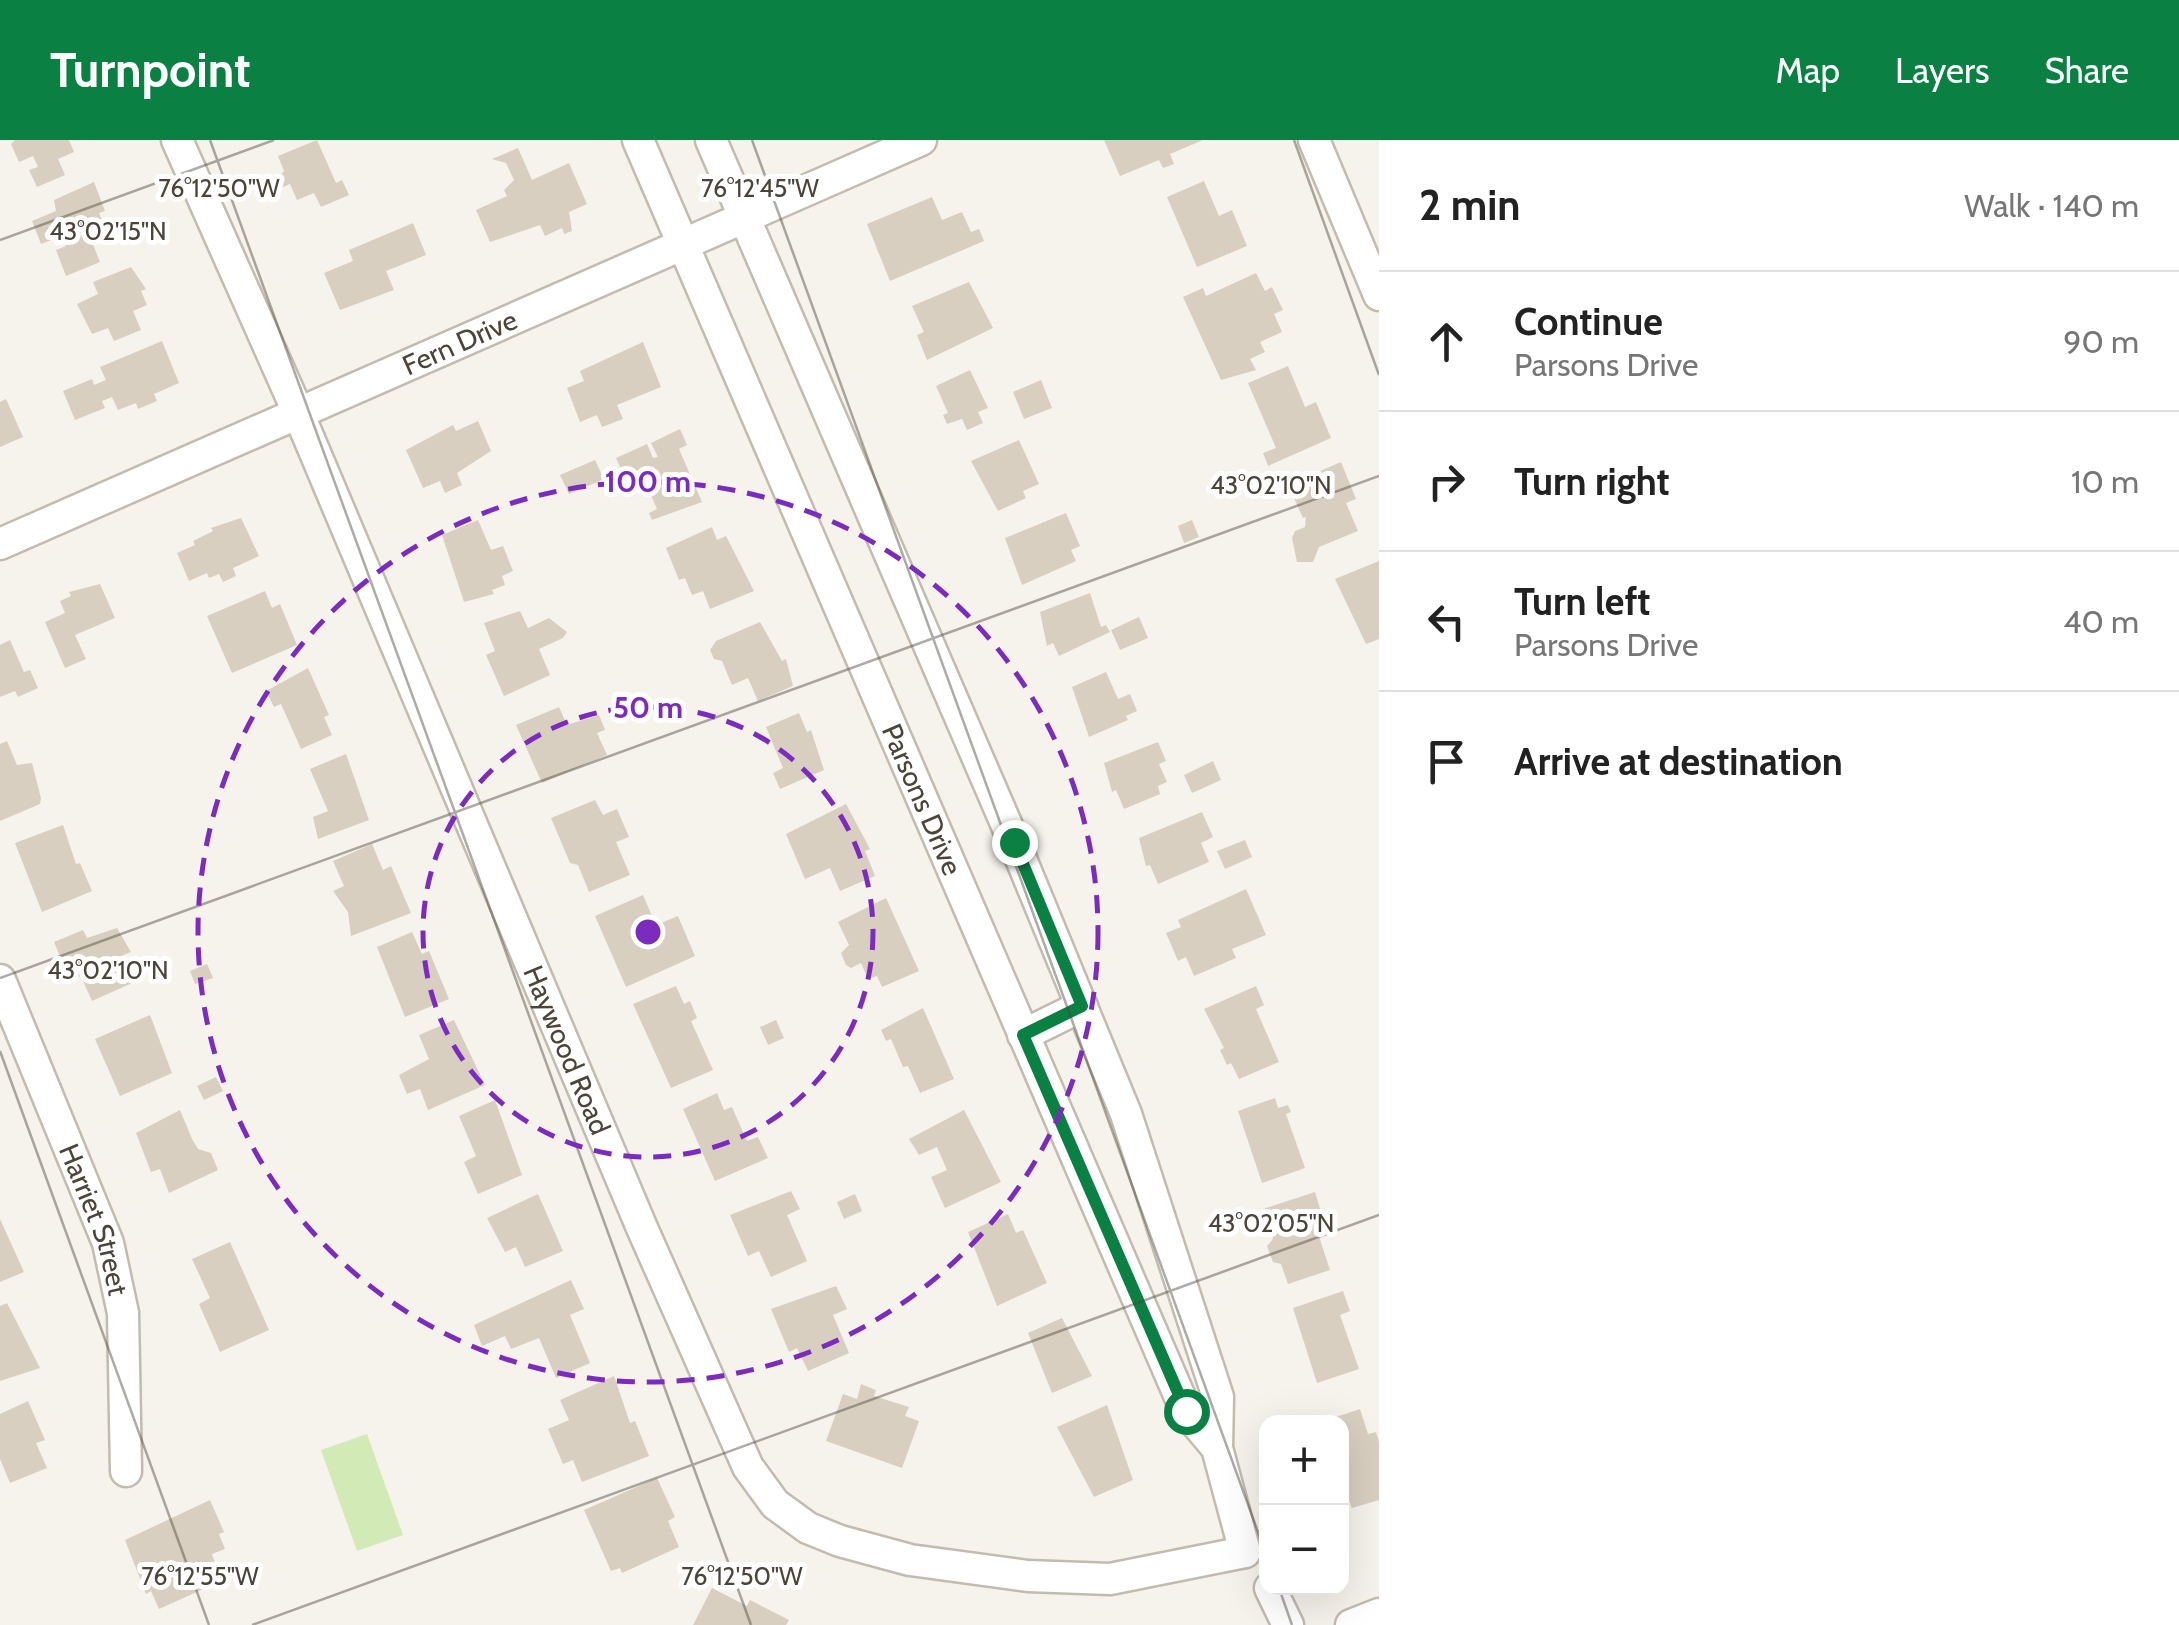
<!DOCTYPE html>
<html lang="en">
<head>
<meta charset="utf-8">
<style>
  body { margin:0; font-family:Cabin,sans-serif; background:#f6f6f6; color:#222 }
  .controls { position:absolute; right:30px; bottom:30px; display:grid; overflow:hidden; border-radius:20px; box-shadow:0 10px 40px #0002 }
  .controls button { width:90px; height:90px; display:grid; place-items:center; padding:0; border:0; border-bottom:2px solid #e0e0e0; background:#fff; color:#222; font:50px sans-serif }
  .stop { position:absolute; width:30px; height:30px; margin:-22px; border:8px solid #0b8043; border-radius:50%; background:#fff }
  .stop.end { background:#0b8043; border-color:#fff; box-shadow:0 2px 10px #0008 }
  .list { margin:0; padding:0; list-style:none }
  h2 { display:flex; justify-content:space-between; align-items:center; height:130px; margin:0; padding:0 40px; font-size:42px }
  h2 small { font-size:32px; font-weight:400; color:#767676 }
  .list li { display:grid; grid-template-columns:65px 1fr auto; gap:30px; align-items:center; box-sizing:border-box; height:140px; padding:0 40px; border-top:2px solid #e0e0e0 }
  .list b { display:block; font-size:38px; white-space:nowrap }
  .list p { margin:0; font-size:32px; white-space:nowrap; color:#767676 }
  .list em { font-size:32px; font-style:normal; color:#767676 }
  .icon { flex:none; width:55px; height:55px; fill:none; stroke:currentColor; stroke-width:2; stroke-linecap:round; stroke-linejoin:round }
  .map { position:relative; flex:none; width:1379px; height:1485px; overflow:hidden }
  header { display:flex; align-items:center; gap:60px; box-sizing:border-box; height:140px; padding:0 50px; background:#0b8043; color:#fff }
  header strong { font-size:48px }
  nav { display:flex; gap:55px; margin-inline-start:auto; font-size:35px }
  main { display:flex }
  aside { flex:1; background:#fff }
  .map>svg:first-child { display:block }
  .green { fill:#d2eab5 }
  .building { fill:#d8cfc1 }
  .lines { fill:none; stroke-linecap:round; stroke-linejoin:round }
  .minor-casing { stroke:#c2bbae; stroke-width:35 }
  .minor { stroke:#fff; stroke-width:30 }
  .route { stroke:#0b8043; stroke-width:12 }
  .ticks { fill:none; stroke:#4b4439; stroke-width:2.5; stroke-opacity:0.45 }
  .ring { fill:none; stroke:#7b2cbf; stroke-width:5; stroke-dasharray:18 12 }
  .labels { text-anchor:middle; stroke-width:10; stroke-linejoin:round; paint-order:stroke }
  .street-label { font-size:28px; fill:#4b4439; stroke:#fff }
  .ticks-label { font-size:25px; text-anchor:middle; fill:#4b4439; stroke:#fff; stroke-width:10; stroke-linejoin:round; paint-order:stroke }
  .centre { fill:#7b2cbf; stroke:#fff; stroke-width:5 }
  .ring-label { font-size:30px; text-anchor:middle; font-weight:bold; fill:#7b2cbf; stroke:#fff; stroke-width:10; stroke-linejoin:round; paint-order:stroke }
</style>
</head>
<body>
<header>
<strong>Turnpoint</strong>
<nav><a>Map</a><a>Layers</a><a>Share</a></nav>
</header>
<main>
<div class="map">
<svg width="1379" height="1485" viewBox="0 0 1379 1485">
  <rect width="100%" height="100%" fill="#f6f3ec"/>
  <path class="green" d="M367 1294 403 1395 357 1411 321 1310Z"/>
  <g class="building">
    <path d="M15 0H69L74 12 58 19 65 35 37 47 29 30 38 27 33 16 19 22 11 4Z"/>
    <path d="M317 0 336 43 342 40 349 55 321 67 314 53 297 60 290 44 279 49 275 41 284 31 278 16Z"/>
    <path d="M1104 0H1203L1170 14 1174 24 1163 28 1159 20 1120 36Z"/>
    <path d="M518 8 532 40 569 23 587 64 569 72 572 91 564 94 562 88 545 96 540 85 490 102 476 70 507 56 504 50 514 40 506 23 492 19Z"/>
    <path d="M1204 41 1219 76 1232 70 1247 106 1197 127 1167 57Z"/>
    <path d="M94 42 105 71 99 73 106 90 90 97 100 122 66 136 56 110 66 106 62 96 41 104 32 81 56 71 54 60Z"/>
    <path d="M932 57 942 80 962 72 971 92 979 89 984 101 890 141 867 84Z"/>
    <path d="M413 83 426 115 386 131 394 150 340 170 324 133 353 121 349 110Z"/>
    <path d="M131 127 146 149 141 151 147 165 133 171 141 190 114 201 108 188 92 194 77 164 98 154 93 142Z"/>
    <path d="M1256 133 1265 151 1272 147 1283 170 1274 174 1282 192 1260 202 1265 212 1250 219 1256 230 1221 240 1183 157 1203 148 1206 156Z"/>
    <path d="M969 142 993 188 927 220 917 195 924 192 912 166Z"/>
    <path d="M162 201 179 243 154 254 157 261 138 269 136 263 118 270 112 257 102 261 105 268 75 280 63 251 92 239 94 245 106 240 100 227Z"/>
    <path d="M643 202 661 247 617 265 623 279 602 287 597 275 580 282 567 248 584 241 580 231Z"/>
    <path d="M1288 226 1305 267 1316 262 1331 298 1268 326 1263 313 1276 308 1248 243Z"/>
    <path d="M970 230 988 268 978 272 983 283 967 290 962 279 947 284 943 275 948 273 936 246Z"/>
    <path d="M1041 240 1052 268 1024 279 1013 252Z"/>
    <path d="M6 259 23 297 0 307V262Z"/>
    <path d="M478 281 491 311 457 333 462 345 445 353 440 341 423 348 406 310 453 285 456 291Z"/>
    <path d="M680 289 687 305 679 309 702 362 652 380 649 373 657 369 645 342 630 349 616 318 647 304 653 318 658 317 651 303Z"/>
    <path d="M1019 300 1039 344 1023 351 1026 358 998 371 971 321Z"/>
    <path d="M595 320 604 339 569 354 560 335Z"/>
    <path d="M1341 322 1356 359 1346 363 1358 391 1319 407 1313 422H1297L1292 398 1295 391 1305 387 1306 377 1303 378 1288 345Z"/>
    <path d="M1066 373 1080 406 1071 410 1076 421 1022 445 1005 398Z"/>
    <path d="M241 378 259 416 233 428 236 436 223 442 219 434 209 438 207 433 189 441 177 413 195 405 193 401 213 391 211 388Z"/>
    <path d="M478 380 491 410 503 406 513 431 502 436 505 445 492 450 494 454 464 462 442 395Z"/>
    <path d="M1192 380 1199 397 1184 403 1178 386Z"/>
    <path d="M712 387 717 400 726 396 754 451 710 469 703 451 692 455 685 438 679 440 666 408Z"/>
    <path d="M1379 421V499L1366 504 1335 439Z"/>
    <path d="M100 444 115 478 75 495 86 519 65 528 45 482 65 473 60 461 71 456 69 452Z"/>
    <path d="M265 451 272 468 280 464 297 505 232 533 207 476Z"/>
    <path d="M1090 453 1101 487 1106 485 1110 492 1059 516 1053 503 1047 506 1040 472Z"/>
    <path d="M520 471 528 488 549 478 567 492 563 498 539 509 550 535 504 556 486 515 495 511 484 483Z"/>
    <path d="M1139 477 1148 498 1120 510 1111 490Z"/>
    <path d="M760 482 782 521 786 519 793 546 758 561 748 538 732 545 722 521 714 519 710 510 716 501Z"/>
    <path d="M10 500 24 532 30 530 38 548 18 557 15 551 0 557V505Z"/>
    <path d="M308 528 329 575 324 577 332 595 301 609 281 564 274 567 266 551Z"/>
    <path d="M1106 532 1118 559 1130 554 1137 571 1126 576 1128 580 1089 597 1072 547Z"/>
    <path d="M559 567 567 585 599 575 605 590 597 593 607 615 542 643 516 585Z"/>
    <path d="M799 573 807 592 811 590 824 630 780 649 773 633 783 628 766 587Z"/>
    <path d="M7 601 17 625 32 623 41 658 40 664 0 681V604Z"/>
    <path d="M1158 602 1166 621 1159 624 1167 642 1158 646 1160 654 1124 669 1116 650 1112 652 1104 623Z"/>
    <path d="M346 614 369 680 318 699 313 677 328 671 310 629Z"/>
    <path d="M1213 621 1221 640 1192 653 1184 635Z"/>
    <path d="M595 660 603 675 617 669 629 697 616 702 630 735 589 752 578 725 570 723 551 678Z"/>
    <path d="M846 664 870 709 865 711 875 736 840 751 830 728 805 739 786 694Z"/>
    <path d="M1202 672 1213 697 1201 703 1209 722 1158 744 1150 725 1146 726 1139 698Z"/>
    <path d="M63 685 76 724 80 723 92 751 42 772 15 703Z"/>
    <path d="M1245 700 1252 717 1225 729 1217 711Z"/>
    <path d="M372 704 383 730 391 726 411 773 351 796 348 772 333 751 344 746 333 721Z"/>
    <path d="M1246 749 1266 795 1232 809 1236 818 1194 836 1186 817 1178 821 1166 793 1181 787 1178 780Z"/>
    <path d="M643 755 656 785 678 776 695 816 626 847 595 776Z"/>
    <path d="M886 758 919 831 882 847 877 836 868 839 861 823 851 828 846 825 841 813 849 805 838 782Z"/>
    <path d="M117 788 131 812 116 818 122 833 138 826 139 840 92 861 81 836 70 840 54 802 83 790 87 798Z"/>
    <path d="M412 792 422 814 429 811 449 859 405 877 377 807Z"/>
    <path d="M207 824 213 838 195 844 190 831Z"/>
    <path d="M676 846 684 864 690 861 697 878 691 881 713 930 671 948 633 864Z"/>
    <path d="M1256 846 1264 865 1256 869 1279 922 1239 939 1231 923 1227 925 1220 910 1224 908 1204 869Z"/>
    <path d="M923 868 954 939 920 953 908 926 903 927 891 899 886 901 881 890Z"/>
    <path d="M150 875 172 933 120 956 95 899Z"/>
    <path d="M454 880 485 945 428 970 420 949 407 954 399 935 429 919 419 895Z"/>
    <path d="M776 880 784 898 768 905 760 887Z"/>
    <path d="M216 937 223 951 204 960 197 946Z"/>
    <path d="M717 953 724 970 732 967 747 1001 758 997 768 1018 715 1041 683 969Z"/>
    <path d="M1275 958 1278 968 1288 965 1291 972 1286 974 1305 1028 1262 1043 1238 971Z"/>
    <path d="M495 960 522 1035 478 1054 464 1022 476 1016 459 976Z"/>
    <path d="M180 970 192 999 198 1009 211 1013 218 1030 169 1053 160 1029 151 1032 136 993Z"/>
    <path d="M964 970 1001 1042 945 1068 931 1037 947 1030 937 1007 919 1015 909 999Z"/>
    <path d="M791 1051 800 1069 787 1075 807 1121 771 1137 759 1111 748 1116 730 1075Z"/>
    <path d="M1315 1052 1321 1072 1312 1075 1330 1130 1288 1144 1281 1124 1273 1122 1267 1106 1273 1099 1263 1069Z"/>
    <path d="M538 1054 563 1111 525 1127 516 1107 505 1112 487 1078Z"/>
    <path d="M855 1054 862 1071 844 1079 837 1062Z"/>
    <path d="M1008 1074 1016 1093 1023 1090 1047 1143 997 1166 968 1092Z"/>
    <path d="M0 1079 24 1132 0 1142Z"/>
    <path d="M230 1102 269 1190 220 1212 199 1164 210 1158 192 1119Z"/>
    <path d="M571 1140 584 1169 570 1175 590 1223 556 1238 539 1198 511 1209 505 1196 482 1206 474 1185Z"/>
    <path d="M836 1146 847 1169 833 1175 849 1213 808 1231 797 1208 789 1212 771 1169Z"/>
    <path d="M1343 1151 1350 1171 1340 1175 1359 1229 1317 1243 1293 1168Z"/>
    <path d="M7 1163 40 1228 0 1241V1166Z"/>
    <path d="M1062 1178 1092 1236 1052 1253 1028 1193Z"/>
    <path d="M614 1236 630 1283 635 1281 649 1316 582 1342 573 1320 563 1324 548 1289 569 1280 560 1260Z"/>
    <path d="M861 1244 876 1250 874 1256 909 1267 905 1276 919 1281 902 1328 826 1301 843 1254 857 1259Z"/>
    <path d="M28 1261 45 1300 36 1303 47 1328 10 1343 0 1319V1274Z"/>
    <path d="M1107 1265 1133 1340 1094 1357 1057 1287Z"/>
    <path d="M1360 1269 1368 1294 1376 1292 1379 1302V1360L1352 1368 1342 1345V1282H1321Z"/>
    <path d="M657 1338 675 1377 668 1381 679 1407 622 1433 620 1428 611 1431 584 1370Z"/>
    <path d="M210 1360 224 1392 219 1394 225 1409 212 1414 215 1423 205 1439 208 1447 159 1469 151 1451 146 1454 125 1400Z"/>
    <path d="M712 1448 747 1466 750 1460 789 1480 786 1485H693Z"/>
  </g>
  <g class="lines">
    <g class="minor-casing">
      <g id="minor">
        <path id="s1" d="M177 0 297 270 642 1088 748 1327 775 1364 808 1388 840 1401 910 1420 1028 1436 1110 1439 1245 1412"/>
        <path id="s2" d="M638 0 1186 1271 1217 1308"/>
        <path d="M711 0 1014 702 1126 974 1218 1257 1217 1308 1245 1412"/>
        <path d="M1314 0 1379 155"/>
        <path id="s3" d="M0 404 921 0"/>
        <path id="s4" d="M0 840 108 1103 123 1173 126 1331"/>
        <path d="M1023 895 1082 866"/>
        <path d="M1270 1448 1288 1485"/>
        <path d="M1351 1485 1379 1474"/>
      </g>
    </g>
    <use href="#minor" class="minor"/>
  </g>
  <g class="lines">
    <path class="route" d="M1014 702 1082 866 1023 895 1186 1271"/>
  </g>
  <path class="ticks" d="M210 0 751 1485M752 0 1266 1414M1294 0 1379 235M0 100 274 0M0 838 1379 336M0 911 209 1485M1279 1448 1292 1485M252 1485 1379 1075"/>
  <g class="ring">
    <circle cx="648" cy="792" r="225"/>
    <circle cx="648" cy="792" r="450"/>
  </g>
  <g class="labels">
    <g class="street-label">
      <text dy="10" stroke="none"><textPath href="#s3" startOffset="502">Fern Drive</textPath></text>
      <text dy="10" stroke="none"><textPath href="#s2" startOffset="718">Parsons Drive</textPath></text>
      <text dy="10" stroke="none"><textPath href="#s1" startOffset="990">Haywood Road</textPath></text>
      <text dy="10" stroke="none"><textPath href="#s4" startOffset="258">Harriet Street</textPath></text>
    </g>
  </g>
  <g class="ticks-label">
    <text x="219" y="57">76°12'50"W</text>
    <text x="760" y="57">76°12'45"W</text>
    <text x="108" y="100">43°02'15"N</text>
    <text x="1271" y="354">43°02'10"N</text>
    <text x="108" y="839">43°02'10"N</text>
    <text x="1271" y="1092">43°02'05"N</text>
    <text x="200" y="1445">76°12'55"W</text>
    <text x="742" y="1445">76°12'50"W</text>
  </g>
  <circle cx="648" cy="792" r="15" class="centre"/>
  <g class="ring-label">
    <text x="648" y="352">100 m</text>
    <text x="648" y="578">50 m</text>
  </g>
</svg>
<div class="controls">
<button>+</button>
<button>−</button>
</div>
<div class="stop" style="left:1186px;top:1271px"></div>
<div class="stop end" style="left:1014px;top:702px"></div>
</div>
<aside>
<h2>2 min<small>Walk · 140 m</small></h2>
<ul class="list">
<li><svg class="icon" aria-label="ahead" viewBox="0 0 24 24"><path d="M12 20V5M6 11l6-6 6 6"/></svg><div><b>Continue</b><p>Parsons Drive</p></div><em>90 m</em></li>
<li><svg class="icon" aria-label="right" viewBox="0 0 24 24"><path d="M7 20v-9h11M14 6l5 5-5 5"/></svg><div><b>Turn right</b></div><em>10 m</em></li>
<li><svg class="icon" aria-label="left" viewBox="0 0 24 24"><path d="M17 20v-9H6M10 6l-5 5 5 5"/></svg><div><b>Turn left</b><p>Parsons Drive</p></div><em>40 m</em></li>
<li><svg class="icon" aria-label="arrive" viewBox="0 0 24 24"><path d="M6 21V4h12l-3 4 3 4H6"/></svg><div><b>Arrive at destination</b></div></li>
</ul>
</aside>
</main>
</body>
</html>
